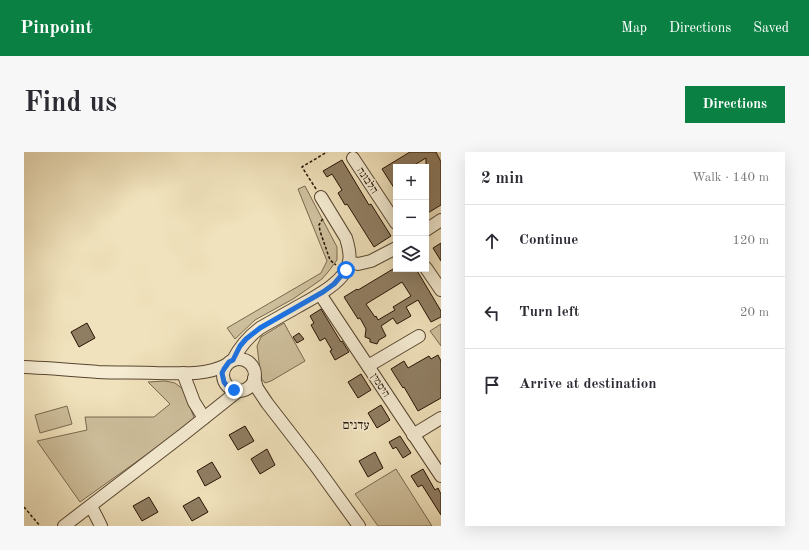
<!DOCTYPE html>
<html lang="en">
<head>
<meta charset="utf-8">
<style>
  body { margin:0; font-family:"Old Standard TT","Frank Ruhl Libre",serif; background:#f7f7f7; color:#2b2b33 }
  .controls { position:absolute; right:12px; top:12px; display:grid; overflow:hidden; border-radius:0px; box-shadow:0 4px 16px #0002 }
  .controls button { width:36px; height:36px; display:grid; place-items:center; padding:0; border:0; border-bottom:1px solid #e1e1e2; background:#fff; color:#2b2b33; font:20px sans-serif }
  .stop { position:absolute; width:12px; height:12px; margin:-9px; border:3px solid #1a73e8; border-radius:50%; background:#fff }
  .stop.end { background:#1a73e8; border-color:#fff; box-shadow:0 1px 4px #0008 }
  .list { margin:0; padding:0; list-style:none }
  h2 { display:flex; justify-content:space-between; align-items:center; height:52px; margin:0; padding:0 16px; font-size:17px }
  h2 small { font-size:13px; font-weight:400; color:#7c7c81 }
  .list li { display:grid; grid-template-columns:26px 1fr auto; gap:12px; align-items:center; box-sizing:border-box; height:72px; padding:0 16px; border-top:1px solid #e1e1e2 }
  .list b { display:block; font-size:15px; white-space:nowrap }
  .list em { font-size:13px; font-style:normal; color:#7c7c81 }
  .icon { flex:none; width:22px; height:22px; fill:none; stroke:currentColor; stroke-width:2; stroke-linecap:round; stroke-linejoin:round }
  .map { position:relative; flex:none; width:417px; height:374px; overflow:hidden; border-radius:0px }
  header { display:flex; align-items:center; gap:24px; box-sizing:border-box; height:56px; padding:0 20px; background:#0b8043; color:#fff }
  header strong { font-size:19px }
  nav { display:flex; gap:22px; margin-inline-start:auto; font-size:14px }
  .intro { display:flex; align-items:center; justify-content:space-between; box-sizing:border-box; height:96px; padding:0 24px }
  h1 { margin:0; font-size:28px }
  .button { padding:10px 18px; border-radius:0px; background:#0b8043; color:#fff; font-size:14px; font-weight:700 }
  main { display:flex; gap:24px; padding:0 24px }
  aside { flex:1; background:#fff; border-radius:0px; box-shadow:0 4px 16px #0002 }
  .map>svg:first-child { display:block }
  .green { fill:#cebf9c; stroke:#7a684f }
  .building { fill:#907e63; stroke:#271202; fill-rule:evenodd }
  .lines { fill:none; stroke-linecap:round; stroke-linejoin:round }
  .minor-casing { stroke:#594630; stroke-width:14 }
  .path { stroke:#271202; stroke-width:1.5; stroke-dasharray:3 2; stroke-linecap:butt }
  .minor { stroke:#f5ecd3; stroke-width:12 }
  .route { stroke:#1a73e8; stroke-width:5 }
  .labels { text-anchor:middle; stroke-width:3; stroke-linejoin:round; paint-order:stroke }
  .street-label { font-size:11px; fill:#271202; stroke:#f5ecd3 }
  .quarter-label { font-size:13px; fill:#271202; stroke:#f5ecd3 }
</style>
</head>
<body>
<header>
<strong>Pinpoint</strong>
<nav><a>Map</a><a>Directions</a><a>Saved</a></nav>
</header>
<div class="intro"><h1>Find us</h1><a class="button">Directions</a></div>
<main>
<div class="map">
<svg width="417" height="374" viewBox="0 0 417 374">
  <rect width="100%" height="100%" fill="#f0e2bc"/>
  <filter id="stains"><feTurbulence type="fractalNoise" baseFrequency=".005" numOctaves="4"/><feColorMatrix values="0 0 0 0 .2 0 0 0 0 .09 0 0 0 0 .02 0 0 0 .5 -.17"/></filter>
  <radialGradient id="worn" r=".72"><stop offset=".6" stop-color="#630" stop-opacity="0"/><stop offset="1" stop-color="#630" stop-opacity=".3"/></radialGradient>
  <g class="green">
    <path d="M281 34 313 95V108L304 120 298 127 269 147 231 168 211 187 203 176 297 121 303 109 274 37Z"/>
    <path d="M260 171 281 209 247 229 241 231 237 226 233 194 237 185Z"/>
    <path d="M417 172V194L406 179Z"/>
    <path d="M141 229 151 231 159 237 171 268 56 350 13 289 63 278 61 265H130L146 252 124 230Z"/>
    <path d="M43 254 48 272 16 281 11 263Z"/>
    <path d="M372 317 408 374H354L331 342Z"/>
  </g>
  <g class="building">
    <path d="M386 0H412L417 10V53L402 62V6L387 15H372V39L358 17Z"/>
    <path d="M318 8 345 53 347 52 367 84 350 95 323 52 321 53 314 41 318 38 308 22 303 25 299 19Z"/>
    <path d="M417 91V109L409 96Z"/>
    <path d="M369 117H392L417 159V165L407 170 394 148 382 155 387 164 373 172 369 166 357 174 362 184 355 188 353 192 346 190V187L341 185 342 177 336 166 334 167 320 145 333 137 334 138ZM378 130 387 144 369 155 371 158 354 168 352 164 351 165 342 152Z"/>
    <path d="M297 157 317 190 318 189 325 200 311 208 306 199 308 198 301 186 296 189 287 173 290 171 286 164Z"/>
    <path d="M63 171 71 186 55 195 47 180Z"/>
    <path d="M275 181 280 187 273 191 269 185Z"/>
    <path d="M414 203 417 209V246L394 259 380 235 379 236 367 217 380 209 384 216 405 204 407 207Z"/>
    <path d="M337 222 347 238 334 246 324 230Z"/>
    <path d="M357 253 366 268 353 276 344 261Z"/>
    <path d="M221 274 230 289 214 298 205 283Z"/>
    <path d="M376 284 387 301 379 306 372 295 369 297 365 290Z"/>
    <path d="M243 297 251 313 236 322 227 307Z"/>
    <path d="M351 300 359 316 344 325 335 309Z"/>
    <path d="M188 310 197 325 181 334 173 319Z"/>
    <path d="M399 317 411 338 414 336 417 342V363L398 333 394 335 387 324Z"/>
    <path d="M125 345 134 360 118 369 109 354Z"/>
    <path d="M175 345 184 360 168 369 159 354Z"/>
  </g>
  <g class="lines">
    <g class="minor-casing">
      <g id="minor">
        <path d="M329 6 372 71"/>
        <path d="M402 78 417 68"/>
        <path d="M325 110 334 112 347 109 372 96"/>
        <path d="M402 116 417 138"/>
        <path d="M296 142 417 324"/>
        <circle cx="215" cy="223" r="16"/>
        <path d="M209 208C216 194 224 185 236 176 248 169 261 162 273 155 289 146 322 130 325 110 327 102 324 93 322 86L297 45"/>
        <path d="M344 214 395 184"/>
        <path d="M0 215C25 216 49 218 74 220 93 221 113 220 132 221 155 221 181 224 202 213"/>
        <path d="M159 221 170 250 180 266"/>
        <path d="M230 226 233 236 243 251 291 313 335 374"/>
        <path d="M389 283 417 266"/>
        <path d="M67 354 77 374"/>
        <path d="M40 374 160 282 214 239"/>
      </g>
    </g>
    <g class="path">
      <path d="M292 37 278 15 303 0"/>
      <path d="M299 67 298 68 295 73 296 79 306 108 312 113"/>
      <path d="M0 355 16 374"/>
    </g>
    <use href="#minor" class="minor"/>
  </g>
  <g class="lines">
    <path class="route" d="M210 238 203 234 200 230 198 221 200 217 205 210 209 208 216 194 222 187 236 176 299 140 310 132 322 118"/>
  </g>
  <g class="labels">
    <g class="street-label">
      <text transform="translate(344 28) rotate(56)" y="4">הלבונה</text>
      <text transform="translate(357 233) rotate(57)" y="4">היסמין</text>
    </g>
    <g class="quarter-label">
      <text x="332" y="277">עדנים</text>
    </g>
  </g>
  <rect width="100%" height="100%" filter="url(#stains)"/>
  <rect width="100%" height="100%" fill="url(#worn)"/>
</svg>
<div class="controls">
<button>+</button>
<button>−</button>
<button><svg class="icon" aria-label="layers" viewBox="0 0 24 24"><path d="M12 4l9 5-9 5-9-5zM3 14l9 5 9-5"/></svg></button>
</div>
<div class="stop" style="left:322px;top:118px"></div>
<div class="stop end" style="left:210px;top:238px"></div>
</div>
<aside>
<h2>2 min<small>Walk · 140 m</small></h2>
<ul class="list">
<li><svg class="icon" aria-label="ahead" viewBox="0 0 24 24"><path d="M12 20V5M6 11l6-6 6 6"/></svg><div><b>Continue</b></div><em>120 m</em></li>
<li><svg class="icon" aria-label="left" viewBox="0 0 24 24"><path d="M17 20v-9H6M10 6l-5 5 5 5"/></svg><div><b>Turn left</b></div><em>20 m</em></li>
<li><svg class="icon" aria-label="arrive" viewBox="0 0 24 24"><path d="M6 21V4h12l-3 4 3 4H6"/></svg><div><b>Arrive at destination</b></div></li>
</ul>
</aside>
</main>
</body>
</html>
